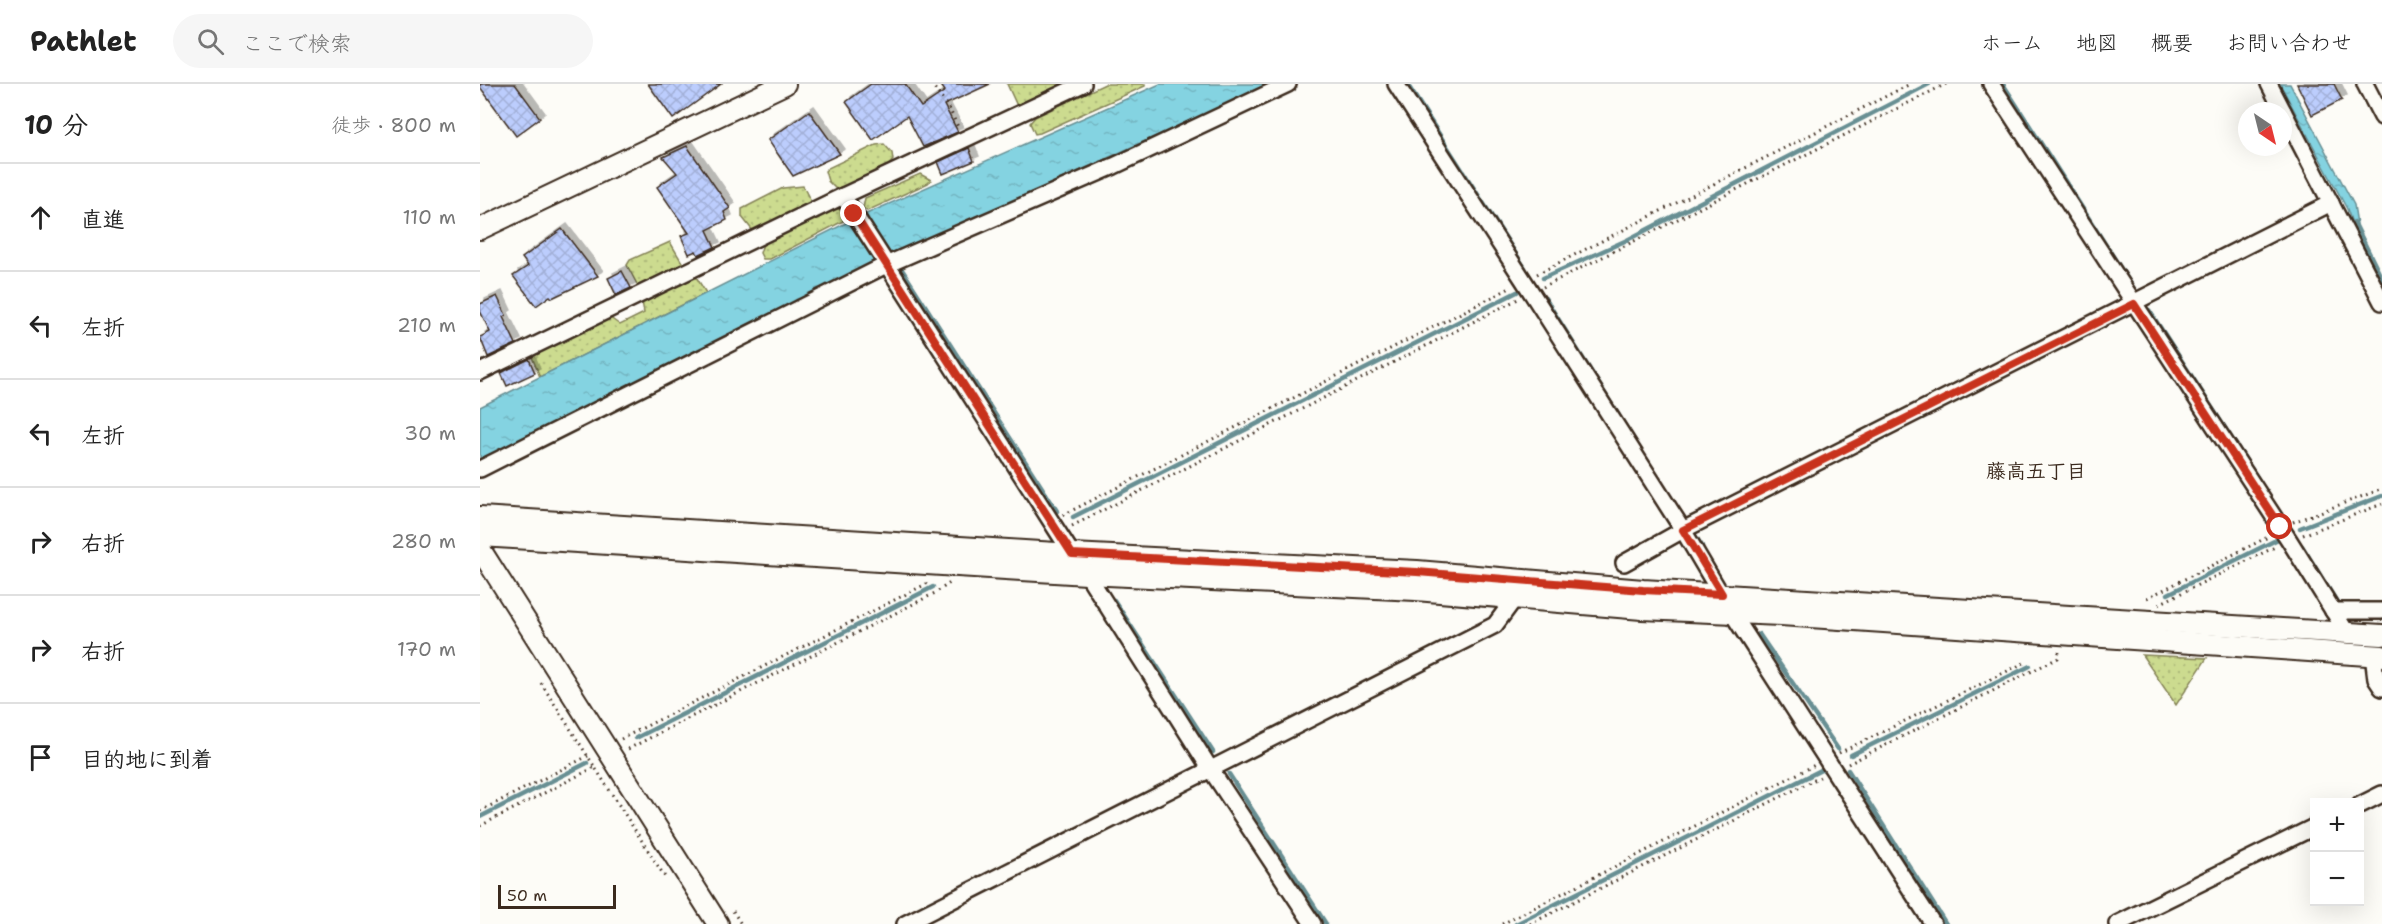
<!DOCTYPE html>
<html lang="ja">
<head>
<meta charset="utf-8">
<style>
  body { margin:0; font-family:"Shantell Sans","Klee One",sans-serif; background:#f6f6f6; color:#222 }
  .controls { position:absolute; right:18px; bottom:18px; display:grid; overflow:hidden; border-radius:0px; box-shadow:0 6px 24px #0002 }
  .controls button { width:54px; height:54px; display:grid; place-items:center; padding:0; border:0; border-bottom:2px solid #e0e0e0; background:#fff; color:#222; font:30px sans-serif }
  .compass { position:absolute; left:1758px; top:18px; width:54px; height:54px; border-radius:50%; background:#fff; box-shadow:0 6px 24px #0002; rotate:145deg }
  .scale { position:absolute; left:18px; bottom:15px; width:118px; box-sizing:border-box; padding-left:6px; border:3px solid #3b2a1e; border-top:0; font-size:16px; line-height:21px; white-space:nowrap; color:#3b2a1e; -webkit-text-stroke:4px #fdfcf7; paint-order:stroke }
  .stop { position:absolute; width:18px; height:18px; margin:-14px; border:4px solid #c8321e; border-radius:50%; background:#fff }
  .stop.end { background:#c8321e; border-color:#fff; box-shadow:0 2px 6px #0008 }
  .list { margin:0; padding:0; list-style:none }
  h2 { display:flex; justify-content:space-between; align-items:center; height:78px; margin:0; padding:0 24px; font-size:26px }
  h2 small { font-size:20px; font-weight:400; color:#767676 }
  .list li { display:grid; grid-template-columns:39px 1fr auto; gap:18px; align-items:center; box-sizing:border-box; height:108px; padding:0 24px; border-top:2px solid #e0e0e0 }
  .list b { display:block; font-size:22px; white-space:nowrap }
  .list em { font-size:20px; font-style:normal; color:#767676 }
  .icon { flex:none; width:33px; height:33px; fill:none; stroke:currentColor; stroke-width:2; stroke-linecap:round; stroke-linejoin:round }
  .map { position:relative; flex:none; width:1902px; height:840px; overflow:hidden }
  header { display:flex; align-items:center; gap:36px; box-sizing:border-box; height:84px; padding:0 30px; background:#fff; border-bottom:2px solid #e0e0e0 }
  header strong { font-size:28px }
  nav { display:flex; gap:33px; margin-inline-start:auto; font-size:21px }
  .search { width:420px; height:54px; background:#f6f6f6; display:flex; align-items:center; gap:15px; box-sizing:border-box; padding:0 21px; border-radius:33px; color:#767676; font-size:22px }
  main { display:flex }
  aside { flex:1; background:#fff }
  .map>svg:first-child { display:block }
  .grass { fill:url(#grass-dots); stroke:#848256; stroke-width:1.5 }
  .water { fill:url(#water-ripples); stroke:#678f93; stroke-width:1.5 }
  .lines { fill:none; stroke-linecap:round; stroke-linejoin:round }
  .stream { stroke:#678f93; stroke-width:4.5 }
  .building { fill:url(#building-cross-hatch); stroke:#3b2a1e; stroke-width:1.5; filter:url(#shadow) }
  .minor-casing { stroke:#3b2a1e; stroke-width:20 }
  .tertiary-casing { stroke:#3b2a1e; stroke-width:24 }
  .path { stroke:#3b2a1e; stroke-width:3; stroke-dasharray:1.5 4.5; stroke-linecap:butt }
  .minor { stroke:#fdfcf7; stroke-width:15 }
  .tertiary { stroke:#fdfcf7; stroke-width:20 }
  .route { stroke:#c8321e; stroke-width:8 }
  .labels { text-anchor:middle; stroke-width:4.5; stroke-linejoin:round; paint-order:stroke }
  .neighbourhood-label { font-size:20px; font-weight:bold; fill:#3b2a1e; stroke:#fdfcf7 }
</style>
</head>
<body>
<header>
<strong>Pathlet</strong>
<div class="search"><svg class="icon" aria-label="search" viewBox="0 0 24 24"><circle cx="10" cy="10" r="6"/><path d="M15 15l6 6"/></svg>ここで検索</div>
<nav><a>ホーム</a><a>地図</a><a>概要</a><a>お問い合わせ</a></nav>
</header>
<main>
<aside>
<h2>10 分<small>徒歩 · 800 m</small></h2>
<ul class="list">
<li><svg class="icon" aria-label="ahead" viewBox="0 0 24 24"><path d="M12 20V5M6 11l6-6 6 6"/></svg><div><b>直進</b></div><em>110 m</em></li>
<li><svg class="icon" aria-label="left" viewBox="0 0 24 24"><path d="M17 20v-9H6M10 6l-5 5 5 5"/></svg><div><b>左折</b></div><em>210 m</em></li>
<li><svg class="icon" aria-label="left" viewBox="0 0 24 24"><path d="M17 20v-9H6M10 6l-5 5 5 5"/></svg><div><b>左折</b></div><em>30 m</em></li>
<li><svg class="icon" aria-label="right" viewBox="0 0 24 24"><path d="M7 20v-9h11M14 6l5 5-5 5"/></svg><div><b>右折</b></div><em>280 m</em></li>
<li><svg class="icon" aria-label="right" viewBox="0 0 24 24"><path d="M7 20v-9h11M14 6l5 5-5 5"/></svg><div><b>右折</b></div><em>170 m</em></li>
<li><svg class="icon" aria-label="arrive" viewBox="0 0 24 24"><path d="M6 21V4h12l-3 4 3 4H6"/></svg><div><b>目的地に到着</b></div></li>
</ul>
</aside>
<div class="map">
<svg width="1902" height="840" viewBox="0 0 1902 840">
  <defs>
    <pattern id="grass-dots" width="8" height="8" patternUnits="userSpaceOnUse" patternTransform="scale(1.5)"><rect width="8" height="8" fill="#ccdb8f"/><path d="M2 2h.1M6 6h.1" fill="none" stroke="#b0bc7b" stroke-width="1.8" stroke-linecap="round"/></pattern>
    <pattern id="water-ripples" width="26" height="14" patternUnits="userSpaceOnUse" patternTransform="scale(1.5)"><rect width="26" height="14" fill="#84d3e1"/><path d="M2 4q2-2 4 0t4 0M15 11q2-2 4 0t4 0" fill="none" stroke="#73b5c1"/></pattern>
    <pattern id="building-cross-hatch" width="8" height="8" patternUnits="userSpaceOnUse" patternTransform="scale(1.5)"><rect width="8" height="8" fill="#bccdfd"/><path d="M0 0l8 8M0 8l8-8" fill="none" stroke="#a2b0d8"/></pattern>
    <filter id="shadow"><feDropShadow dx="5" dy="-5" stdDeviation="0" flood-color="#0004"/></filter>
  </defs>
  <rect width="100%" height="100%" fill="#fdfcf7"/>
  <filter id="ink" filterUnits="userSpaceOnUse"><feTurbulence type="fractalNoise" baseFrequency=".0167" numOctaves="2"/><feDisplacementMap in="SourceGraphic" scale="12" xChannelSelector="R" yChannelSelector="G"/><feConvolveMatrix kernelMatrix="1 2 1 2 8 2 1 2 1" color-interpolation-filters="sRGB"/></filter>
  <g filter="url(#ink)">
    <g class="grass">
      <path d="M527 0H592L538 24Z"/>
      <path d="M625 0H665V2L560 49 555 50 550 39 555 33Z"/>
      <path d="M404 60 412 69 413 76 403 88 380 95 357 106 348 97 345 87 348 84 396 61Z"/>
      <path d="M440 90 451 96 448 99 387 127 383 124 385 114Z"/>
      <path d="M323 102 330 116V120L281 148 273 147 262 133V125L303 104Z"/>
      <path d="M352 123 361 126 367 135 290 175H283L280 169 283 160Z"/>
      <path d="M190 158 203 180 198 187 161 204 158 202 147 181 150 176Z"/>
      <path d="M215 191 226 209 60 293 52 273 55 268 129 233 140 241 164 229 162 217Z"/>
      <path d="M1662 571 1727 574 1696 621Z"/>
    </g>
    <g class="water">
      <path d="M680 0H791L398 178 0 377V323L366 139Z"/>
      <path d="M1800 0H1810L1874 121 1877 140 1873 142 1867 125Z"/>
    </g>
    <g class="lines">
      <g class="stream">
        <path d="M927 0 1045 184"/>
        <path d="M1523 0 1654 205"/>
        <path d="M1874 138 1902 195"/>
        <path d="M421 184 577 427"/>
        <path d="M1063 194 1147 156 1449 0"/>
        <path d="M1065 214 1185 405"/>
        <path d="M1669 226 1780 398"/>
        <path d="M593 433 1037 208"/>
        <path d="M1820 444 1902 412"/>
        <path d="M1216 453 1222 462"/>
        <path d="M1822 462 1857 518"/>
        <path d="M1688 510 1798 455"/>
        <path d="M634 516 733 668"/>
        <path d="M1279 550 1358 665"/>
        <path d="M156 654 453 503"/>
        <path d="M1371 671 1550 582"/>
        <path d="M1368 686 1466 840"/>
        <path d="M749 690 846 840"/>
        <path d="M0 733 107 679"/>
        <path d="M1036 840 1341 686"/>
      </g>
    </g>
    <g class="building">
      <path d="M0 0H35L60 34 36 52 0 3Z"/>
      <path d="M168 0H241L193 35Z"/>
      <path d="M391 0H425L441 23 465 7 460 0H510L464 21 478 48 443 63 427 32 393 56 366 18Z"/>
      <path d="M1817 0H1854L1862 16 1832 31Z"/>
      <path d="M329 27 360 70 313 92 288 56Z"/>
      <path d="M207 62 250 124 244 128 247 136 227 146 235 163 218 171 216 167 209 170 201 152 209 149 177 103 197 89 183 73Z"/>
      <path d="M489 64 494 77 463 90 458 78Z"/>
      <path d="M82 145 118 192 72 214 70 212 56 222 33 192 48 182 42 174Z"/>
      <path d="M142 187 151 204 136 211 128 194Z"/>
      <path d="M17 212 26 231 23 233 36 260 8 273 0 253 10 248 0 227V220Z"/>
      <path d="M49 275 55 289 27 302 21 289Z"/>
    </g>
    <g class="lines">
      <g class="minor-casing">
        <g id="minor">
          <path d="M916 0 1044 197 1203 446 1252 529 1453 840"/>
          <path d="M1511 0 1809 456 1867 549"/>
          <path d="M1789 0 1803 27"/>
          <path d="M1885 0 1902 33"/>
          <path d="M1803 27 1902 218"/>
          <path d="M363 112 592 470"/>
          <path d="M0 288 363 112 603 0"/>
          <path d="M0 385 406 181 634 82 808 0"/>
          <path d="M1144 479 1203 446 1851 119"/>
          <path d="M607 490 731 686 833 840"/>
          <path d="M1853 527H1902"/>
          <path d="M1893 571 1896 595 1902 604"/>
          <path d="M1880 721 1902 710"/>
          <path d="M425 840 1015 541 1035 514"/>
          <path d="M1637 840 1834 743"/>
        </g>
      </g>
      <g class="tertiary-casing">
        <g id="tertiary">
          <path d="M0 145 305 0"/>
          <path d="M0 433 592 470 937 487 1163 506 1902 551"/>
          <path d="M0 452 607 490 936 506 1162 525 1301 531 1902 572"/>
          <path d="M0 465 238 840"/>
        </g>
      </g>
      <g class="path">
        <path d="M451 0 468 22 478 43"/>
        <path d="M1057 190 1430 0"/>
        <path d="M1063 203 1466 0"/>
        <path d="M583 431 1032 203"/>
        <path d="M1813 438 1902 405"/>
        <path d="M592 442 1038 215"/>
        <path d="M1823 451 1902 420"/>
        <path d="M1667 514 1790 452"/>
        <path d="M1679 520 1797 462"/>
        <path d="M61 599 185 793"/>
        <path d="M141 655 450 498"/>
        <path d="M148 665 455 509 470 499"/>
        <path d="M1359 669 1544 579"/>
        <path d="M1368 680 1578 574 1579 568"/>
        <path d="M0 727 108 672"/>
        <path d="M0 742 115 683"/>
        <path d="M253 827 261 840"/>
        <path d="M1022 840 1335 681"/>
        <path d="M1050 840 1340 693"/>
      </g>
      <use href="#minor" class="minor"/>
      <use href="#tertiary" class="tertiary"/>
    </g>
  </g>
  <g class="lines" filter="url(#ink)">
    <path class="route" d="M374 130 592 470 937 488 1163 506 1242 510 1203 446 1654 220 1800 443"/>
  </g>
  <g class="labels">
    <g class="neighbourhood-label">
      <text x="1556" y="394">藤高五丁目</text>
    </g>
  </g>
</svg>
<div class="controls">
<button>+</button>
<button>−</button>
</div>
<svg class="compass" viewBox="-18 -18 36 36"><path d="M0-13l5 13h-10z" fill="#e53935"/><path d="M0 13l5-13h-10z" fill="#767676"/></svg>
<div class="scale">50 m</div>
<div class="stop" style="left:1800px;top:443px"></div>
<div class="stop end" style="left:374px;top:130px"></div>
</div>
</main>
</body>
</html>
